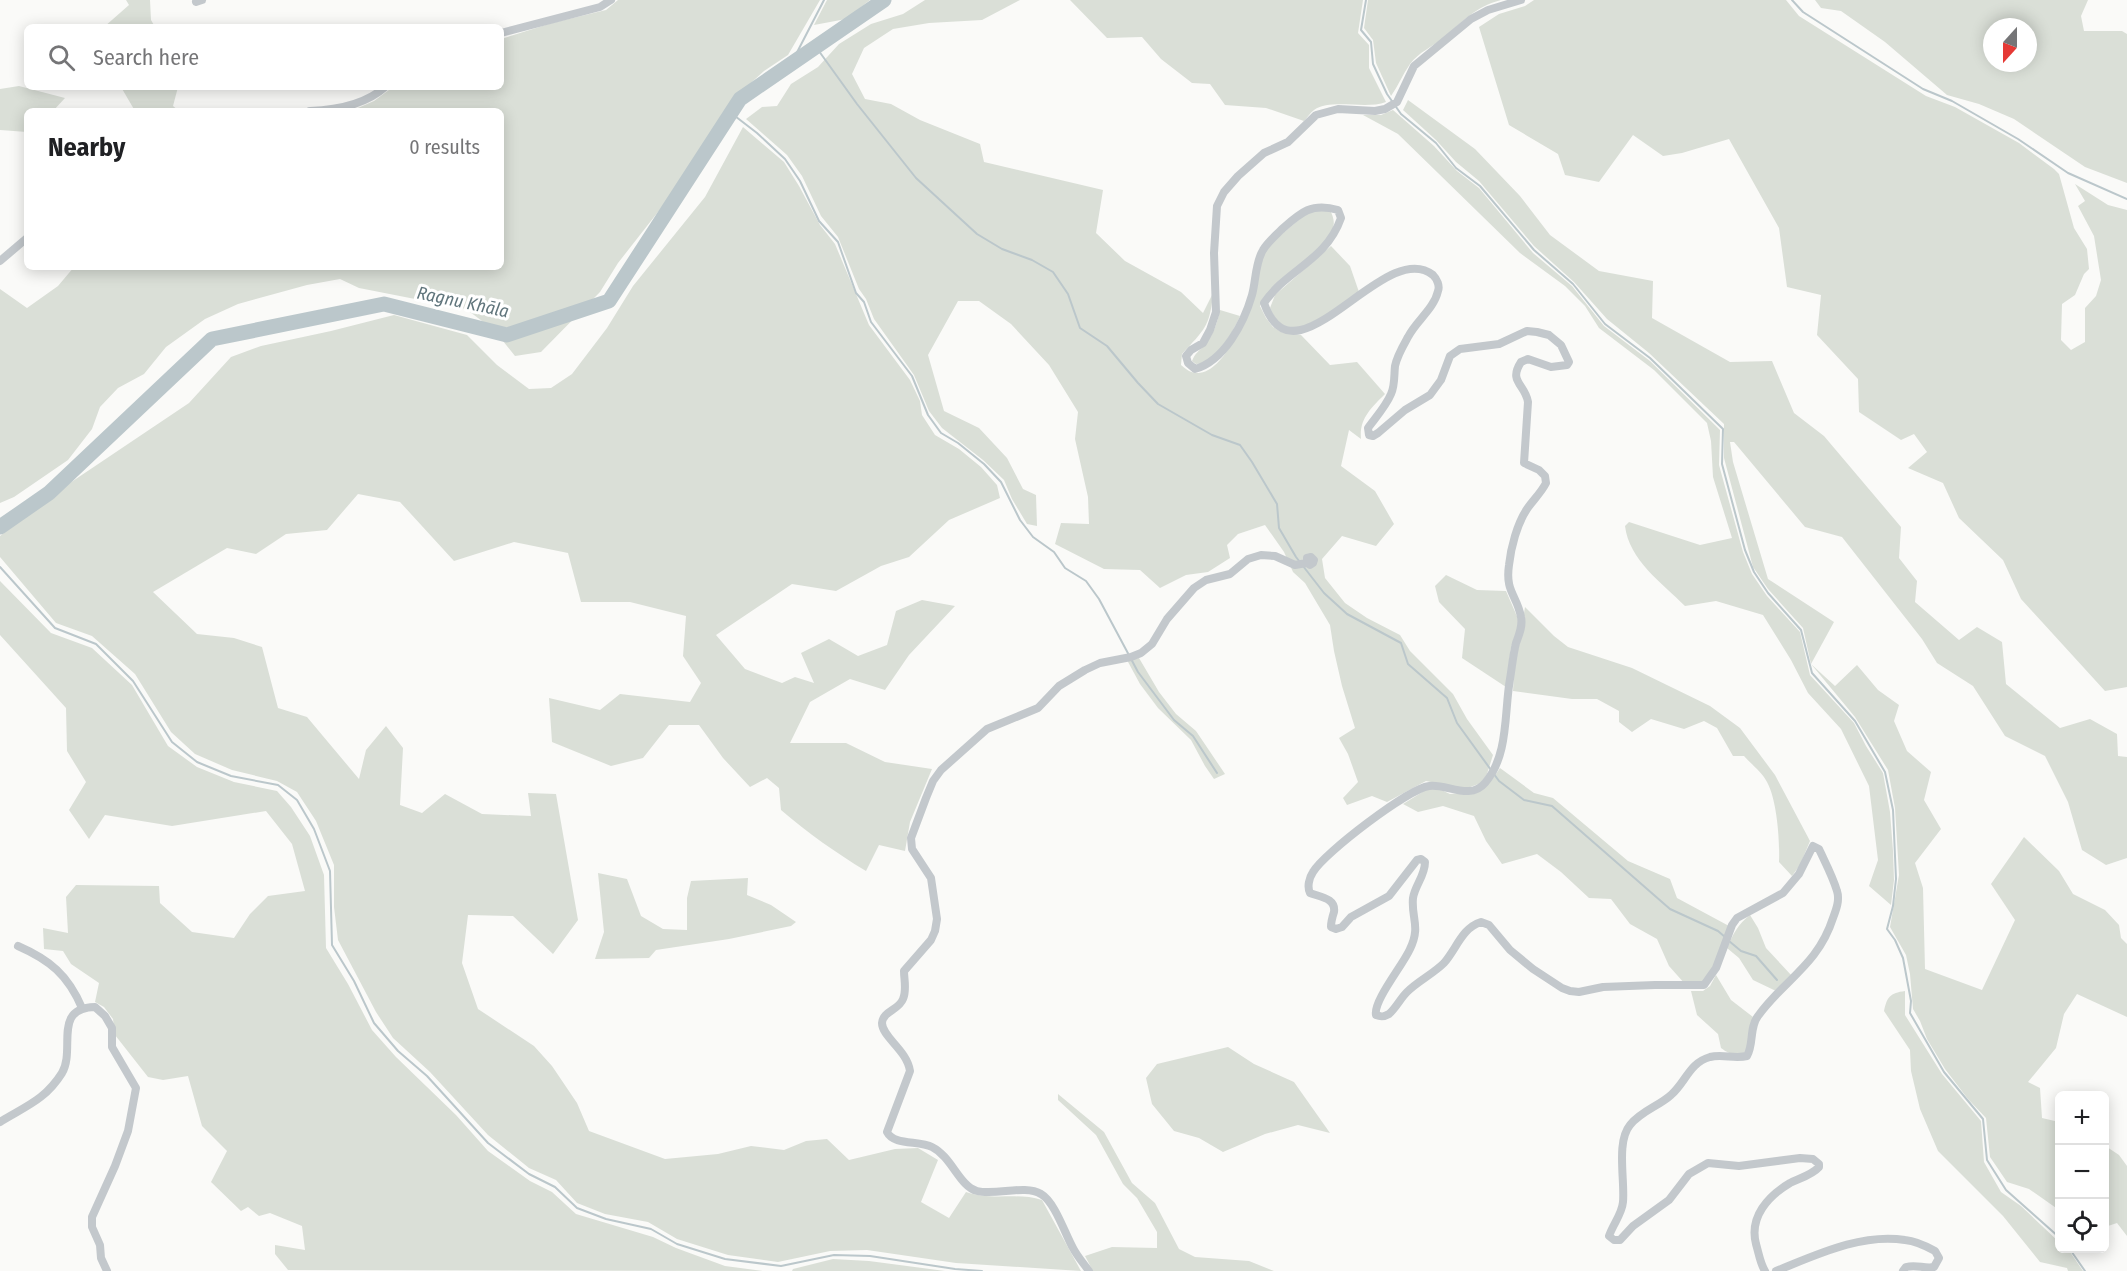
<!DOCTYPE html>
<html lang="en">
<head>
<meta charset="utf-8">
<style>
  body { margin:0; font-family:"Fira Sans Condensed",sans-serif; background:#f2f2f2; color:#202124 }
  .controls { position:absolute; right:18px; bottom:18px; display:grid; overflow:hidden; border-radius:9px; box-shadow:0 3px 15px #0003 }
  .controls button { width:54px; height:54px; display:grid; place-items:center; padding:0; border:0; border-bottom:2px solid #e0e0e0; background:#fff; color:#202124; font:30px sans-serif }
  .compass { position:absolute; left:1983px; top:18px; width:54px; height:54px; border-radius:50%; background:#fff; box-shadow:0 3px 15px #0003; rotate:201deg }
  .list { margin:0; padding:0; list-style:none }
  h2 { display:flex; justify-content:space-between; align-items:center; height:78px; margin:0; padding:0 24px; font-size:26px }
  h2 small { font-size:20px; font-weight:400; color:#757577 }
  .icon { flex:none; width:33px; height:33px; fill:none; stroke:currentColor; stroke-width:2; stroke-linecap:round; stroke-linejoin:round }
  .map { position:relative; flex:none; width:2127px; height:1271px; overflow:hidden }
  .search { position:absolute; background:#fff; box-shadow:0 3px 15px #0003; left:24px; top:24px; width:480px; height:66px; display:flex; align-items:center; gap:15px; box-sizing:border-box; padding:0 21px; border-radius:9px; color:#757577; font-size:22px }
  .panel { position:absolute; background:#fff; box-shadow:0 3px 15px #0003; left:24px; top:108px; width:480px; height:162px; border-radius:9px }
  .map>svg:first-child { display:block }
  .green { fill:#dadfd7; fill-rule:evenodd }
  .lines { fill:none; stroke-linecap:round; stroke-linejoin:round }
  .stream { stroke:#bbc7cb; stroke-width:2 }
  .river { stroke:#bbc7cb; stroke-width:15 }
  .street { stroke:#c3c8cc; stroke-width:8 }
  .labels { text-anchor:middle; stroke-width:6; stroke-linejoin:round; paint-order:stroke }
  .water-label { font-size:18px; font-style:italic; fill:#60757c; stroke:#fff }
</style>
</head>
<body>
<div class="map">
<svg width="2127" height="1271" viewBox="0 0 2127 1271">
  <rect width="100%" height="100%" fill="#fafaf8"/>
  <g class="green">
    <path d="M126 0H150L151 20 155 27H104L129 5Z"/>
    <path d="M618 0H820L788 55 764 71 741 92 725 110 703 148 665 203 618 263 600 292 541 352 515 356 494 330 466 309 359 288 340 279 307 285 238 304 205 319 166 347 144 374 118 388 100 407 92 429 68 460 14 497 0 503V289L27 308 58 286 74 267H501V111H351L374 101 393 87H501V39L552 23 606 10Z"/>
    <path d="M827 0H870L846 19 814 25Z"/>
    <path d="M925 0H1020L982 20 929 23 893 29 864 48 852 74 865 99 891 104 920 120 980 144 984 162 1103 190 1096 233 1125 261 1181 292 1203 313 1213 293C1210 327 1204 330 1182 354L1181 365C1186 369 1190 373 1197 373 1223 375 1250 312 1256 291 1259 279 1259 261 1266 251 1276 235 1294 227 1305 213L1318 210H1330C1333 216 1335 222 1333 228 1327 250 1286 274 1270 291 1266 295 1263 301 1260 306L1266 318 1273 327 1281 332 1301 335 1330 365 1357 362 1385 394C1371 408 1359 419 1361 439L1349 430 1341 466 1375 491 1394 524 1376 546 1342 536 1322 559 1325 578 1345 603 1367 618 1400 635 1410 651 1453 694 1467 719 1493 755 1487 774 1481 783 1465 789 1426 781 1387 802 1372 796 1347 805 1343 798 1358 782 1348 754 1339 738 1355 728 1342 686 1334 651 1330 625 1305 583 1293 572 1284 552 1265 525 1238 534 1227 545 1230 558 1208 572 1186 575 1160 588 1140 570 1104 569 1055 544 1061 523 1089 524 1088 497 1075 439 1078 412 1049 365 1011 324 979 301H958L928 355 944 411 979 428 1007 458 1023 489 1036 495 1037 526 1027 524 1012 499 1004 480 983 460 942 428 929 411 914 375 874 319 866 299 859 289 838 237 821 216 802 176 787 155 746 119 762 107 777 106 791 84 818 67 839 44 871 24 903 14Z"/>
    <path d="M1070 0H1363L1358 33 1369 45V68L1386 102C1365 110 1332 98 1314 110 1310 113 1307 118 1304 121L1266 108 1225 105 1210 84 1192 83 1161 59 1142 37 1107 38Z"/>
    <path d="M1368 0H1501C1474 7 1463 22 1443 38 1432 47 1419 52 1410 64 1403 74 1398 86 1391 96L1376 63 1373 40 1364 28Z"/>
    <path d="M1534 0H1786L1799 16 1926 96 1955 107 2019 143 2054 169 2059 174 2074 228 2087 249 2089 269 2084 274 2075 295 2062 304 2061 340 2071 350 2085 342V308L2096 296 2101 280 2094 236 2078 206 2085 201 2075 184 2108 205 2127 210V687L2105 691 2021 599 2003 560 1959 518 1943 483 1908 468 1927 452 1914 434 1901 440 1859 412 1858 379 1817 335 1821 295 1787 287 1779 228 1729 139 1682 153 1663 156 1633 135 1599 182 1565 175 1558 154 1509 125 1479 27 1499 14 1525 6Z"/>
    <path d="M1815 0H2088L2081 16 2084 31H2122L2127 34V183L2085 167 2014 119 1979 104 1947 95 1885 42 1841 11 1821 8ZM1992 27H2028V63H1992Z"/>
    <path d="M19 86 65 98 53 111H27V132L0 130V89Z"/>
    <path d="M121 87H178L173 106 179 111H135Z"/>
    <path d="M1408 100 1475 149 1520 196 1550 235 1599 271 1653 281 1652 318 1730 362 1772 361 1794 413 1824 436 1901 527 1899 558 1917 581 1915 602 1959 640 1977 627 2002 642 2006 684 2060 728 2090 719 2117 734 2118 756 2127 757V858L2106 865 2082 850 2068 802 2045 756 2005 736 1973 686 1937 663 1922 639 1842 537 1805 527 1734 442H1730L1733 462 1768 579 1834 622 1811 664 1835 686 1857 665 1878 690 1899 705 1894 721 1907 751 1931 772 1924 800 1941 829 1915 863 1923 888 1925 969 1982 990 2015 920 1991 884 2024 837 2059 871 2073 894 2105 910 2119 925 2121 938 2127 944V1017L2077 994 2064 1014 2056 1048 2028 1082 2040 1088 2042 1118 2059 1122V1210L2029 1189 2007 1182 1990 1157 1986 1118 1968 1099 1945 1069 1927 1039 1920 1021 1913 1009 1910 974 1906 955 1890 927 1899 875 1895 808 1888 770 1855 717 1811 664 1803 628 1768 589 1753 567 1724 458V424L1649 353 1607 319 1574 282 1534 246 1479 181 1456 162 1436 140 1403 110Z"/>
    <path d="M1393 110 1434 146 1457 171 1479 188 1533 253 1572 286 1604 326 1650 361 1720 430 1719 465 1743 552 1752 574 1767 596 1800 632 1810 675 1854 723 1866 746 1883 773 1890 812 1893 851 1894 880 1891 905 1869 886 1878 860 1869 786 1841 729 1808 693 1791 660 1763 615 1716 601 1685 606C1662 583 1629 560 1625 526L1629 522 1700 545 1732 538 1713 477 1711 441 1707 423 1654 370 1599 328 1585 306 1565 286 1520 253 1398 134 1363 115H1381Z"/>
    <path d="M743 127 784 162 799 186 820 225 835 244 869 325 910 380 920 401 922 415 935 435 959 449 981 467 997 485 1000 498 949 520 909 557 881 566 836 591 792 584 716 635 745 669 782 683 795 677 814 683 801 653 829 639 858 656 887 645 896 611 922 600 955 606 909 655 885 690 850 679 810 702 790 743H846L885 762 932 769 910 822 905 851 879 845 866 871C836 853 808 833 781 810L779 788 767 778 750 787 723 758 699 725H669L643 758 611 766 552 742 549 698 600 710 620 694 690 702 701 683 683 656 686 616 630 602H581L568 553 514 542 454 561 400 502 358 494 327 530 286 534 256 554 227 548 153 592 197 634 234 638 262 647 278 708 307 717 359 779 366 750 386 726 403 748 400 805 422 813 445 794 482 814 531 816 528 793 556 794 578 920 553 954 513 916 468 915 462 963 478 1009 534 1046 552 1066 577 1103 589 1131 665 1159 718 1154 751 1146 784 1150 806 1141 827 1139 849 1160 895 1149 918 1148 938 1160 921 1202 949 1218 966 1192C991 1201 1017 1192 1042 1200L1081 1271 956 1263 867 1250 830 1251 778 1262 728 1255 677 1239 648 1222 605 1214 577 1203 556 1180 529 1168 488 1135 430 1072 393 1038 376 1012 338 940 334 907V865L316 821 297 792 277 781 232 770 195 754 171 732 135 674 92 636 56 623 0 557V536L52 495 189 403 231 357 261 346 331 331 394 315 467 335 497 365 529 389 551 388 572 374 607 328 633 286 705 197Z"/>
    <path d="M1331 246 1350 266 1359 292C1348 301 1337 308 1324 316 1302 328 1282 338 1270 308L1275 295Z"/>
    <path d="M1220 310 1240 316C1233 332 1215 364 1196 364L1192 361C1195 353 1199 351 1204 346 1213 335 1217 324 1220 310Z"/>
    <path d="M1446 575 1477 590 1506 591 1519 621 1517 634 1511 647 1506 687 1462 658 1465 629 1439 602 1435 586Z"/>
    <path d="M0 581 51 633 92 648 132 685 168 746 197 767 234 782 277 791 291 807 310 836 324 875 326 948 348 984 372 1030 396 1057 456 1115 488 1151 530 1181 552 1192 576 1214 653 1237 676 1248 725 1266 763 1271 288 1270 275 1254V1245L305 1250 302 1226 270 1213 259 1216 248 1207 241 1211 211 1182 227 1151 202 1126 188 1076 163 1080 148 1077 115 1035 113 1019 104 1007 95 1002 99 983 71 964 63 951 44 949 43 928 68 933 66 897 76 885 159 886 160 903 192 932 234 938 250 914 268 896 305 891 292 844 266 811 172 826 105 815 89 839 69 810 86 782 67 751 66 708 0 635Z"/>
    <path d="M1525 607 1554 636 1568 647 1632 668 1710 706 1740 728 1775 775 1810 841 1800 865 1792 876 1779 862C1780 841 1777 800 1767 782 1762 772 1751 764 1744 756H1733L1717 728 1704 721 1684 729 1651 719 1632 732 1619 722V711L1597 699H1572L1513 691 1514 673Z"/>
    <path d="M1139 658 1159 692 1176 714 1196 731 1225 774 1214 779 1205 766 1191 740 1158 708 1140 684 1127 660Z"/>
    <path d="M1500 768 1534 793 1553 798 1628 861 1670 879 1677 898 1729 926 1714 966 1703 982 1685 984 1669 966 1657 939 1630 924 1611 899 1589 898 1561 872 1537 854 1502 864 1486 841 1474 816 1443 806 1418 812 1403 804 1429 788 1439 789 1450 794 1466 793 1492 780Z"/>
    <path d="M598 873 627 879 641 916 663 929 687 930V898L691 881 748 878 747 895 771 905 796 922 791 926 729 939 656 950 649 958 595 959 604 932Z"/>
    <path d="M1750 915 1758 928 1766 948 1792 976 1776 991 1753 980 1739 958 1727 948C1733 934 1738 924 1750 915Z"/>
    <path d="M1716 975 1731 1000 1753 1017 1747 1051C1738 1058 1729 1054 1721 1048L1718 1034 1697 1015 1691 991H1703L1710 986Z"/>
    <path d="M1905 991V1015L1942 1074 1981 1121 1984 1162 2001 1192 2021 1206 2059 1242 2060 1248 2068 1249 2083 1271H2068L2067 1268 2040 1262 2003 1216 1938 1151 1920 1109 1911 1071 1910 1050 1884 1011C1887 997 1890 993 1905 991Z"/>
    <path d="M1228 1047 1254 1064 1294 1082 1330 1133 1298 1125 1265 1134 1223 1152 1199 1138 1174 1131 1152 1104 1146 1078 1157 1064Z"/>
    <path d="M1058 1094 1104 1132 1132 1183 1155 1203 1179 1249 1195 1257 1249 1261 1274 1271H1093L1085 1256 1112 1247 1157 1248V1232L1137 1198 1123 1184 1096 1135 1058 1100Z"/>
    <path d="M2104 1145 2119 1155 2127 1166V1236L2117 1223 2105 1227Z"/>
    <path d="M833 1259 869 1261 945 1271H792L793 1269Z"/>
  </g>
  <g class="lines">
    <g class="stream">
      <path d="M1366 0 1361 30 1371 42 1373 64 1387 94 1401 114 1436 143 1456 168 1480 186 1534 250 1573 284 1605 324 1650 358 1723 429 1722 464 1745 550 1754 572 1768 593 1801 630 1812 673 1855 721 1885 772 1893 810 1896 879 1893 906 1887 929 1895 940 1903 958 1911 1001 1910 1013 1944 1072 1983 1119 1987 1160 2006 1190 2060 1238"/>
      <path d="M1792 0 1803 12 1923 89 1952 101 2018 139 2068 173 2127 199"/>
      <path d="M816 47 857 104 916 178 977 234 1002 249 1032 260 1053 272 1068 294 1080 328 1107 346 1138 383 1158 404 1212 435 1240 445 1252 462 1277 504 1279 528 1296 557 1324 593 1347 614 1401 643 1408 664 1447 698 1457 723 1499 781 1524 800 1552 806 1670 909 1718 931 1725 937"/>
      <path d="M791 64 824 0"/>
      <path d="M731 113 757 133 785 159 800 181 819 221 838 242 856 293 864 302 871 322 912 376 928 415 941 433 958 443 984 464 1001 482 1020 520 1033 537 1054 552 1065 568 1086 581 1099 599 1138 672 1174 720 1193 736 1217 773"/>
      <path d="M0 567 55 628 96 644 133 681 172 742 197 762 231 776 278 785 297 800 314 829 330 871 332 945 354 981 374 1023 398 1051 427 1076 488 1143 529 1174 555 1187 577 1208 606 1219 651 1229 677 1244 725 1259 781 1266 834 1255 870 1256 955 1269 982 1271"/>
      <path d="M1729 941 1741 951 1756 956 1777 980"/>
      <path d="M2069 1248 2085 1271"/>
    </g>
    <path class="river" d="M0 527 49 493 212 339 384 304 507 335 609 301 740 99 884 0"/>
    <g class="street">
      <path d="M1521 0 1488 10 1471 19 1414 66 1397 102 1385 109 1375 111 1338 109 1316 115 1288 142 1264 153 1238 176 1224 192 1217 206 1214 253 1216 312 1210 330 1203 343 1191 350 1186 356 1188 363 1195 369C1224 361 1244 323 1252 295 1256 281 1255 263 1263 250 1267 243 1275 236 1281 230 1300 213 1311 202 1338 210L1341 218C1326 261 1287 269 1264 303 1295 392 1384 236 1433 275 1437 279 1440 286 1438 291 1434 309 1416 321 1408 337 1403 346 1397 356 1395 366 1394 375 1395 386 1391 394 1386 406 1376 417 1368 428L1369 435 1373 436 1378 433 1405 410 1430 395 1441 380 1450 356 1460 349 1499 344 1527 331 1537 332 1549 335 1561 345 1569 362 1567 365 1551 367 1528 359 1521 362C1508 382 1525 384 1528 402L1524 463 1539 470 1545 476 1546 483C1541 493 1533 500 1527 509 1517 524 1511 547 1509 565 1505 592 1517 595 1521 617 1523 626 1519 635 1516 643 1513 655 1512 667 1510 679 1504 713 1509 755 1485 783 1470 801 1446 783 1429 786 1408 789 1324 853 1313 872 1309 878 1307 887 1310 893 1320 897 1336 898 1334 912 1332 918 1331 921 1331 927L1336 929 1342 927 1351 917 1389 896 1417 860 1421 859 1425 862C1425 876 1415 885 1413 898 1411 918 1421 926 1410 949 1403 965 1373 1001 1376 1015 1381 1017 1384 1017 1389 1014 1396 1008 1400 999 1407 992 1418 981 1433 974 1444 963 1457 948 1462 928 1481 922L1489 925 1510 950 1533 969 1562 988 1570 991 1579 992 1603 987 1655 985H1704L1716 968 1732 925 1737 918 1783 893 1799 874 1813 846 1819 849C1825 862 1833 877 1837 891 1840 900 1836 910 1833 918 1818 965 1784 980 1758 1016 1749 1028 1754 1044 1747 1056 1735 1059 1722 1054 1710 1057 1689 1063 1686 1082 1671 1095 1659 1106 1641 1111 1630 1125 1616 1142 1625 1180 1623 1202 1622 1214 1613 1224 1609 1236L1614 1240H1620L1633 1226 1669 1200 1689 1174 1708 1163 1739 1166 1800 1158 1813 1159 1819 1164V1167C1812 1175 1800 1178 1790 1183 1768 1196 1749 1217 1756 1244 1759 1254 1760 1263 1765 1271"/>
      <path d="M196 2 202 0"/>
      <path d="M501 33 600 7 611 0"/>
      <path d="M310 111C336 110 365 105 385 87"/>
      <path d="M0 261 27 238"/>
      <path d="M18 946C50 960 68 975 82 1008"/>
      <path d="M0 1122C26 1106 45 1100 62 1073 76 1049 52 1008 95 1007L105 1016 112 1028V1047L136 1088 128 1131 115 1166 92 1217V1227L100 1245 101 1258 107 1271"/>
      <path d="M1089 1271C1084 1264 1077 1256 1073 1248 1065 1234 1055 1202 1041 1194 1025 1184 996 1196 977 1191 959 1186 952 1157 932 1147 919 1140 894 1146 887 1132L910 1071C907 1050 882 1037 882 1023 883 1011 899 1010 903 999 907 990 904 980 904 971L931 940 935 931 937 919 931 878 912 849 911 838 926 798 933 781 941 770 987 729 1038 708 1059 686 1085 670 1100 663 1131 657 1141 653 1152 644 1167 619 1194 588 1206 580 1230 574 1248 559 1261 555 1275 556 1295 565 1307 563 1310 565 1313 563 1314 560 1311 557 1307 558V563"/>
      <path d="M1776 1271C1816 1255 1861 1233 1905 1240 1916 1241 1926 1246 1935 1251L1939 1258 1934 1267C1924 1269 1917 1264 1906 1267L1903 1271"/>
    </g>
  </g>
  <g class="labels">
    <g class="water-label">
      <text transform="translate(463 302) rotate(12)" y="6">Ragnu Khāla</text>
    </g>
  </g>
</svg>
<div class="controls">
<button>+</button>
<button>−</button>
<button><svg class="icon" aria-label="locate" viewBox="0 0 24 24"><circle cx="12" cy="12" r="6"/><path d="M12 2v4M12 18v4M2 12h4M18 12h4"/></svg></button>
</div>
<svg class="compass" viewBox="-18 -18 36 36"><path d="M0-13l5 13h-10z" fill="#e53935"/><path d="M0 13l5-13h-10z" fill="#757577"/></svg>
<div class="search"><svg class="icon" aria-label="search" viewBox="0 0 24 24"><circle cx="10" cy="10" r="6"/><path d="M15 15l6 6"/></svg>Search here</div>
<section class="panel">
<h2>Nearby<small>0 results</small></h2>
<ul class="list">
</ul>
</section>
</div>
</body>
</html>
